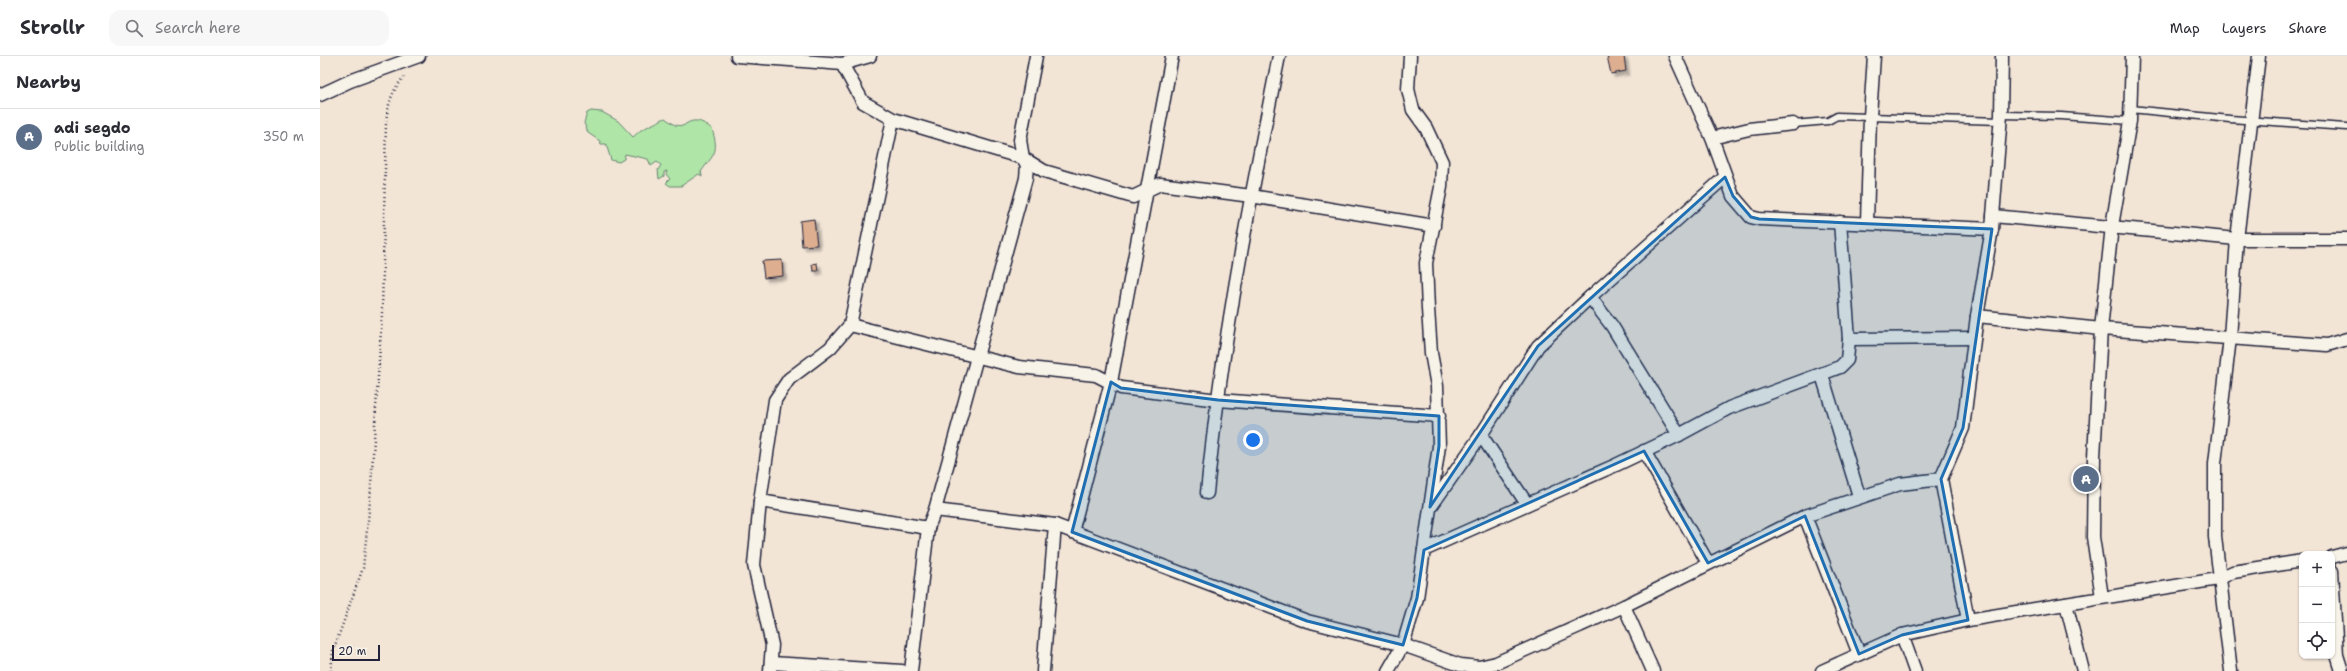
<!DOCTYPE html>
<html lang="en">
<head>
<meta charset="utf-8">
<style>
  body { margin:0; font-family:"Shantell Sans",sans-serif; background:#f7f7f7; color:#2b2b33 }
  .controls { position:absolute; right:12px; bottom:12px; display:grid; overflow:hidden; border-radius:8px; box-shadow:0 1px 3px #0004 }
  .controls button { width:36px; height:36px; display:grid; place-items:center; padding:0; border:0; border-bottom:1px solid #e1e1e2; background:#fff; color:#2b2b33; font:20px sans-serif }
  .scale { position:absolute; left:12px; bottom:10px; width:48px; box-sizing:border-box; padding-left:4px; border:2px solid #22223b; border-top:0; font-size:11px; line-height:14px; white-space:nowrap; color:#22223b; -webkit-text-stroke:3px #f7f3e8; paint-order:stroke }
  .you { position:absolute; left:933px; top:384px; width:14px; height:14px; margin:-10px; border:3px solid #fff; border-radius:50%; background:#1a73e8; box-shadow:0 0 0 6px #1a73e833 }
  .badge { display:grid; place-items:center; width:26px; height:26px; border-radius:50%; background:#0f766e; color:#fff; font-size:13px; font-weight:700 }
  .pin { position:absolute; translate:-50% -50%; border:2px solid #fff; box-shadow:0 1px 4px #0006 }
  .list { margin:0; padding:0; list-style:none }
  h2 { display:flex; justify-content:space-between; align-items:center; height:52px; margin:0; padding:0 16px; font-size:17px }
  h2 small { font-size:13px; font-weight:400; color:#7c7c81 }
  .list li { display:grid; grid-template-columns:26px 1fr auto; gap:12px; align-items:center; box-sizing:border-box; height:56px; padding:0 16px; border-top:1px solid #e1e1e2 }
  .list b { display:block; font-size:15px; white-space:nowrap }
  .list p { margin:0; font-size:13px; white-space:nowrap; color:#7c7c81 }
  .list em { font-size:13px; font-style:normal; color:#7c7c81 }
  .icon { flex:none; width:22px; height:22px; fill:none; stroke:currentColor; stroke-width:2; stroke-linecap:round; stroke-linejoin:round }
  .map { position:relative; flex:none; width:2027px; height:615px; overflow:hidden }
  header { display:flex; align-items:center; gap:24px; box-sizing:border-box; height:56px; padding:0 20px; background:#fff; border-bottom:1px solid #e1e1e2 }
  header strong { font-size:19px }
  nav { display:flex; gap:22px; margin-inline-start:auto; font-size:14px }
  .search { width:280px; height:36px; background:#f7f7f7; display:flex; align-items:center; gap:10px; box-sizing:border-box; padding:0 14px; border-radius:12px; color:#7c7c81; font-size:15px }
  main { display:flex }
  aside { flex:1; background:#fff }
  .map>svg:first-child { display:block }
  .green { fill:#afe5a7; stroke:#688471 }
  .building { fill:#ddae8f; stroke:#22223b; filter:url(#shadow) }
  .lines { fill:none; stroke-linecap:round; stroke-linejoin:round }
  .service-casing { stroke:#22223b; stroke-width:9 }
  .minor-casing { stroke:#22223b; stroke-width:15 }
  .path { stroke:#22223b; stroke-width:2.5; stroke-dasharray:1 3; stroke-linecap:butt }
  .service { stroke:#f7f3e8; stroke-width:6 }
  .minor { stroke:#f7f3e8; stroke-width:12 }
  .marked { fill:#1f6fb2; fill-opacity:0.2; stroke:#1f6fb2; stroke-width:3; stroke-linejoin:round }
</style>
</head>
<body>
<header>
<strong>Strollr</strong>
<div class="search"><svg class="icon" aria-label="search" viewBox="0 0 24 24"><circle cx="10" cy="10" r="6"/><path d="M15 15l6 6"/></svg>Search here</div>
<nav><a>Map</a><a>Layers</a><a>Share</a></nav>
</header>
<main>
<aside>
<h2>Nearby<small></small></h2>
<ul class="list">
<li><span class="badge" style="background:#5c6f8a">A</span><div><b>adi segdo</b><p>Public building</p></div><em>350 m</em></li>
</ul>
</aside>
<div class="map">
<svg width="2027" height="615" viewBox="0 0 2027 615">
  <defs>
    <filter id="shadow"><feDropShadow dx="3.5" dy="3.5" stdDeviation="1" flood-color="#0004"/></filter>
  </defs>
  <rect width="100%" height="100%" fill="#f2e5d6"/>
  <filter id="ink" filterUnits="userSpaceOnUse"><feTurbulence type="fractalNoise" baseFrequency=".025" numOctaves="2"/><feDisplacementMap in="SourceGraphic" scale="8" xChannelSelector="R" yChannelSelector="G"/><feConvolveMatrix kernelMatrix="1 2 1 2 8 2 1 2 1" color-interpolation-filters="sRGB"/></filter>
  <g filter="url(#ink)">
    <path class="green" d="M271 55 282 56 298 65 313 81 321 74 345 62 355 69 363 70C374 61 382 65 392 73 400 98 393 98 381 116L382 120 379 118 361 130H350L346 127 350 123 346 118 347 115 344 116V120L339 123 338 114 341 109 337 106 331 110 328 103 305 98 304 103 299 106 291 104 286 88H281L280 85 268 77 264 67 267 57Z"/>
    <g class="building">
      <path d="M1287 0H1304L1306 15 1291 18Z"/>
      <path d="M494 163 497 189 482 190 480 165Z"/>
      <path d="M462 204 463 220 444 222 442 205Z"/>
      <path d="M497 207 498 215H493L492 208Z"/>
    </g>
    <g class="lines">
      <g class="service-casing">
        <g id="service">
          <path d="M1811 53 1910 63 2027 71"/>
          <path d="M1681 59 1741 60 1810 65"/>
          <path d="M1473 68 1508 65 1517 60 1681 65"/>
        </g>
      </g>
      <g class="minor-casing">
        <g id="minor">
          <path d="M417 0 522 8 550 0"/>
          <path d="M1355 0 1392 82 1413 140 1431 161 1439 163 1672 173"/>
          <path d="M522 8 543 46 573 63 703 102 724 115 813 141 840 128 931 140 1114 170"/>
          <path d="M0 39 30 25 99 0"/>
          <path d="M1392 82 1429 73 1473 68"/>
          <path d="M1673 160 1917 183H2027"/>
          <path d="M1547 167 1550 60 1554 0"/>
          <path d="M1270 241 1405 121"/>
          <path d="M1657 260 1781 273 2007 289 2027 283"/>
          <path d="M530 269 699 311 776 319 801 332 898 344 1119 360"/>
          <path d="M1529 283 1654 282"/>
          <path d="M1502 319 1539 440"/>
          <path d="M1161 379 1207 448"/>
          <path d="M1324 395 1388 507"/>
          <path d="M887 437C901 290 930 144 959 0"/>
          <path d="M440 445 608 472"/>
          <path d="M1112 449 1161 379 1218 290 1270 241 1292 270 1359 379"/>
          <path d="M615 454 735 469 987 565 1083 589 1140 609 1159 611 1176 607 1304 550 1485 460 1580 428 1621 423"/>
          <path d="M1485 460 1539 598"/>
          <path d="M752 476 791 326 852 0"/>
          <path d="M1104 494 1296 409 1359 379 1409 352 1520 311 1527 304 1529 283 1520 166"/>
          <path d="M2012 501 2027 497"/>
          <path d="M2012 515 2017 599 2022 615"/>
          <path d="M1782 541 1773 481 1774 401 1781 273 1792 170 1810 65 1812 0"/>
          <path d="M1746 548 1763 615"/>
          <path d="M1304 550 1333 615"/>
          <path d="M1648 564 1621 423 1643 372 1657 260 1672 173 1681 59 1682 0"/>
          <path d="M1582 579 1595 615"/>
          <path d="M451 607 582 615"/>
          <path d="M450 615 452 589 434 509 440 445 455 344 469 323 510 292 530 269 573 63"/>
          <path d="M591 615 608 472 615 454 706 122 707 109 703 102 700 84 716 0"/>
          <path d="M723 615 735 469"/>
          <path d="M1068 615 1083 589 1097 542 1119 390 1117 330 1111 297 1108 253 1106 207 1121 131 1122 106 1106 72 1093 54 1088 33 1090 0"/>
          <path d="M1502 615 1582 579 1648 564 1898 523 1913 516 1982 505"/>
          <path d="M1911 615 1895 481V407L1910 282 1917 183 1939 0"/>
        </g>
      </g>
      <path class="path" d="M11 615 13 595 43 512 50 445 62 259 66 66C68 48 72 34 84 21"/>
      <use href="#service" class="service"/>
      <use href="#minor" class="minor"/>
    </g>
  </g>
  <path class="marked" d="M1405 121 1413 140 1431 161 1439 163 1672 173 1643 372 1621 423 1648 564 1582 579 1539 598 1485 460 1388 507 1324 395 1104 494 1097 542 1083 589 987 565 752 476 791 326 801 332 898 344 1119 360V390L1110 451 1218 290Z"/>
</svg>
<div class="controls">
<button>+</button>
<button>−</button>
<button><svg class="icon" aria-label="locate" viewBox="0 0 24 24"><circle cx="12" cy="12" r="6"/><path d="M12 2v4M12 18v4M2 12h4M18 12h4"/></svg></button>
</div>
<div class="scale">20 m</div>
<div class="you"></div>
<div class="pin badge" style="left:1766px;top:423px;background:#5c6f8a">A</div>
</div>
</main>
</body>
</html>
